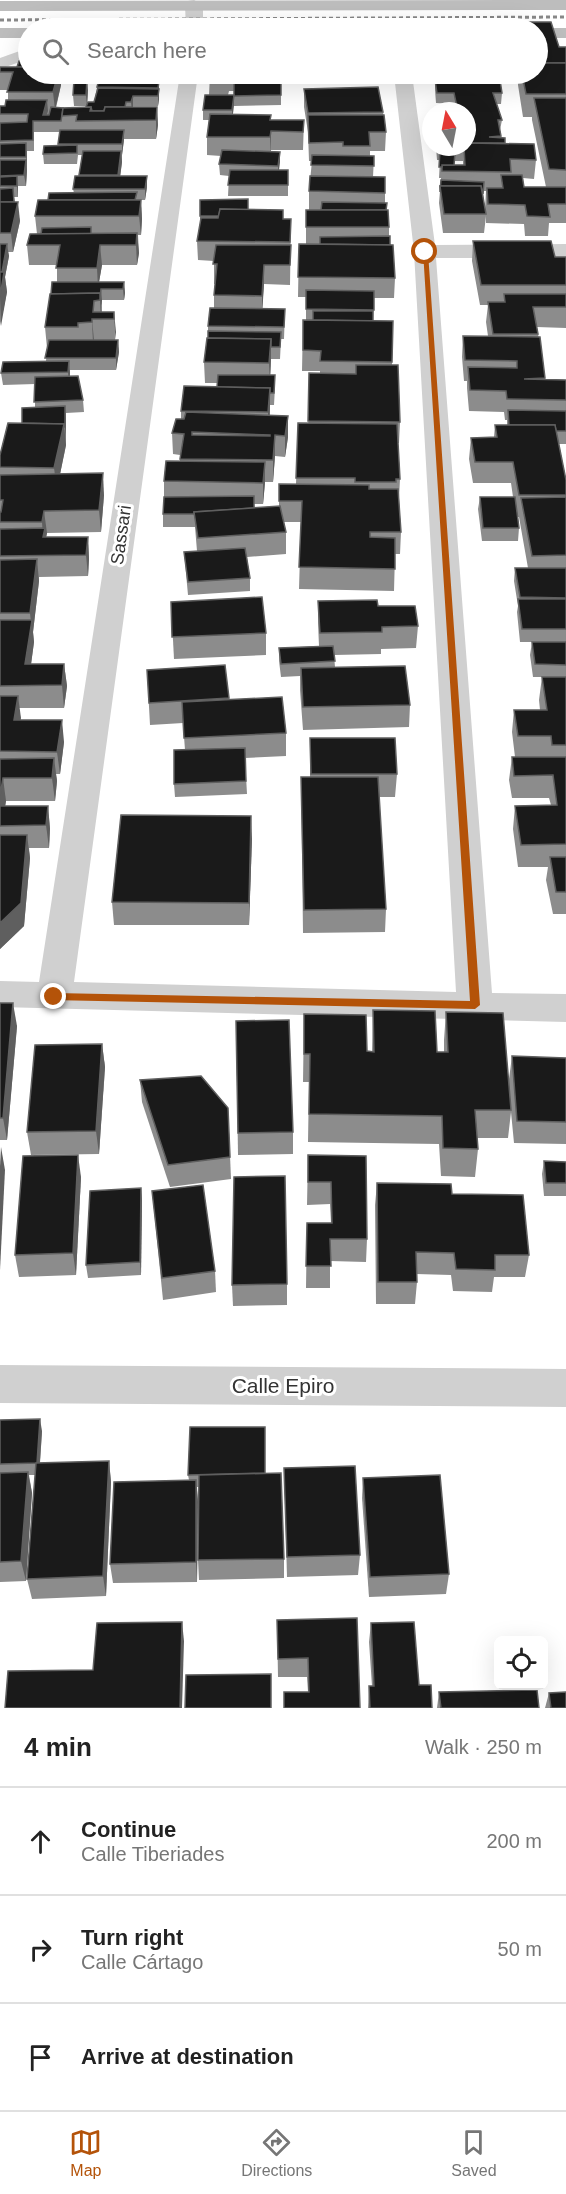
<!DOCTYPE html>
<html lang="en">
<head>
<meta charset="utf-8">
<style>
  body { margin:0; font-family:Arial,sans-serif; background:#f6f6f6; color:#222 }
  .controls { position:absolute; right:18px; bottom:18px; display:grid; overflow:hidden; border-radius:9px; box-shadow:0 6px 24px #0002 }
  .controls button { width:54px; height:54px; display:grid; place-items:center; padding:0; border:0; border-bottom:2px solid #e0e0e0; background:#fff; color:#222; font:30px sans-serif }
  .compass { position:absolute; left:422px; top:102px; width:54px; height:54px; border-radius:50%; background:#fff; box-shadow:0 6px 24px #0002; rotate:350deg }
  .stop { position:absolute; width:18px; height:18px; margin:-14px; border:4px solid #b45309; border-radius:50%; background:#fff }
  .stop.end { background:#b45309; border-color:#fff; box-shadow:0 2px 6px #0008 }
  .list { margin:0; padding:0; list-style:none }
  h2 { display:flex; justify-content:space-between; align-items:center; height:78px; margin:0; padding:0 24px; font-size:26px }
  h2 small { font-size:20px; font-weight:400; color:#767676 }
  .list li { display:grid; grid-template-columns:39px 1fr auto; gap:18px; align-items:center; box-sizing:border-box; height:108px; padding:0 24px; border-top:2px solid #e0e0e0 }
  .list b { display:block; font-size:22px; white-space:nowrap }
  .list p { margin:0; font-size:20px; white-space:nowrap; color:#767676 }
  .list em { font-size:20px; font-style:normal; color:#767676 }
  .icon { flex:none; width:33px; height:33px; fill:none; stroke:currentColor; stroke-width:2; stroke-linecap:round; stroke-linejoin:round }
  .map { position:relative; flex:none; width:566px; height:1708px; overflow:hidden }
  .search { position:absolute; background:#fff; box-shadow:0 6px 24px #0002; left:18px; right:18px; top:18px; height:66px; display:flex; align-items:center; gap:15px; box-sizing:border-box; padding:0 21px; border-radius:33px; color:#767676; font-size:22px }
  .sheet { height:402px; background:#fff }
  nav { display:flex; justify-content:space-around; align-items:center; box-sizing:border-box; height:84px; border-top:2px solid #e0e0e0; background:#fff; font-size:16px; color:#767676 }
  nav a { display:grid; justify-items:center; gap:3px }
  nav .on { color:#b45309 }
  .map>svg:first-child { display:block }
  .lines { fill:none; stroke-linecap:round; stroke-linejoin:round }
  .street { fill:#d0d0d0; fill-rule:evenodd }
  .secondary { fill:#bdbdbd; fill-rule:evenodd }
  .rail { stroke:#888; stroke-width:3; stroke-dasharray:4 3; stroke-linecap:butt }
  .wall { fill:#8c8c8c; fill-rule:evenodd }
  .shaded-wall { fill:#5f5f5f }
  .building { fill:#1a1a1a; stroke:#5f5f5f; stroke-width:1.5; fill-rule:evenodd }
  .route { fill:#b45309 }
  .labels { text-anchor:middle; stroke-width:6; stroke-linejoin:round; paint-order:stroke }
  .street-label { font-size:18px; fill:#333; stroke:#fff }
  .near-street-label { font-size:21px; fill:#333; stroke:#fff }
</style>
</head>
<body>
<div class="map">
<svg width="566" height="1708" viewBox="0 0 566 1708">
  <rect width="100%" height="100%" fill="#fff"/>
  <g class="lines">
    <g class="street">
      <path d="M194 0 203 5V28H186L185 5 188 1Z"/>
      <path d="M28 48V59L0 69V58Z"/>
      <path d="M180 74H198L74 982 456 992 414 252 394 74H412L435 245 566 244V258H436L492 993 566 994V1022L0 1007V981L39 982Z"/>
      <path d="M0 1365 566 1369V1407L0 1403Z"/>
    </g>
    <g class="secondary">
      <path d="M566 0V10L0 11V1Z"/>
      <path d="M0 28H31H28V38H0Z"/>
      <path d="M535 28H566V38H538V28Z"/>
    </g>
    <path class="rail" d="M0 20 566 17"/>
  </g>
  <g class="wall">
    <path d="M510 22H551L559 47H566V223H549L548 236H525L524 224 486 223V216L484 233H443L439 203 441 178H439L440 160H437L436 147H467V111H455L454 104 436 103 435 90V80H500L502 93 501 104H496L502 120 500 130 501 138H505V143L534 144 536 160 534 179 523 178 524 187H546L532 120V117H523L518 85V79L517 74H537V28H509ZM455 161H463V165H454ZM483 191H486L485 210 483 193Z"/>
    <path d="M28 56V74H62L60 78 61 85 56 108 86 107 94 102 99 78 74 77V74H128L127 75H130V74H163L162 79H135V81H159V99L158 106H133V107H157L158 125 156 139H124L122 155V162L120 176 147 187 145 200H141L142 219 141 235H138L139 253 137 265H102L99 282H124L125 293 124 300H102L101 305 102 312H114L115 340H118L119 352 116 370H70V376L83 400 84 412 66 413V445L60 474 104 495 101 532 47 533 46 537H88L89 559 88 576 39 577V581L33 632 34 642 31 664H64L67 686 64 708H19L20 720 64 742 60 774H56L57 781 55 801H6L5 806H48L50 829 49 848H29L30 858 24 926 0 949V455L22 423 35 408V384L3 385 1 373 46 361 47 348 45 327 51 294 57 282V265H29L27 245 37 234 35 216 48 200 74 193 73 189 79 176 82 155H78L77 164H44L43 154 58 146 60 132H34V151H27V171L26 186H18V197H14L15 202 20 221 13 252H8L9 256 5 277 7 292 0 326V106H5L8 100V90H0V67H17L27 61 26 57Z"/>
    <path d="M210 74H376V76L281 75V105L234 106V91H229L228 95H234L233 114 271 120H304L303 150H271V151L280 152 279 170H288V196H228L229 176 220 175 219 164 221 156 207 155V137L209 120H203V110L209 95Z"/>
    <path d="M413 74H503V75H414Z"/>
    <path d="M304 89 383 112 386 132 385 151H370V156H374L373 177 385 193V203L389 227V236L395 278 394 298H374L373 321H393L392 365 400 422 399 443H398L400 479 399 498 401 532 400 554H395L394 591 299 589 301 522H284L286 532V554L247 557 250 578V591L188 595 184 552 197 551 195 527H163V514L164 497V481L180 461V455L173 454 172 433 181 419V411L217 387V383H205L204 362 208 338V326L214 309V295L215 284H214V261L198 260 197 241 200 225V216L248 210 283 219H291L290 285 264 284 262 309H285L284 339H281L280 359H271L270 375H275V387L274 405H270V415L288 416V437L285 457 275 456 273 482H265L263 504H254L255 508 279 506V484H296L298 423 308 424 320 373V371H302L303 320H306V297H298L299 244H306V210H309V191L312 161H309L308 132 304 107Z"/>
    <path d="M88 90 87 106H74L73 95Z"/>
    <path d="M473 241 555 257H566V328L537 327 545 379 566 380V444H559L566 480V642H520L517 612 518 606 514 581 515 568H528L519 517H518L519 528 518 541H482L478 509 480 497H513L511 483H473L469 459 471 438 494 437 495 425H507V420H505L504 412 469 411 467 388V381H464L462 357 463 336H488L486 322 488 305H480L472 261Z"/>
    <path d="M318 601 378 606 418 626 416 648 381 649V654L334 655 335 667 410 705 409 727 303 730 300 690V676L281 677 279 661V648L319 646 318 623Z"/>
    <path d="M171 602 266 633V655L174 659Z"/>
    <path d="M532 642H566V914H553L546 880 548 867H518L513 829 515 806 551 805 549 798H512L509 780 512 757H515L512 732 514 710H540L539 700 542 677H533L530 655Z"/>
    <path d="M225 665 229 700 286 733V756L245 758 247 794 175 797 174 784 185 750 183 723 150 725 147 670Z"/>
    <path d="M310 738 397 774 395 797H379L386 909 385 932 303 933 301 777H310Z"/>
    <path d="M252 839 249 925H114L112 902Z"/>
    <path d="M0 1003 17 1026 7 1140H0Z"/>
    <path d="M373 1010 437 1052H444V1040L446 1012 509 1079 512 1056 566 1058V1144L514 1143 511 1112 508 1138H477L478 1149 475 1177 441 1176 439 1144 308 1142 309 1082H303L304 1014 367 1051 372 1052Z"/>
    <path d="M236 1021 293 1132V1154L238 1155Z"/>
    <path d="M102 1044 105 1067 99 1154 31 1155 27 1132Z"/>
    <path d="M140 1080 228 1108 231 1179 170 1187 142 1102Z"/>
    <path d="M308 1155 366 1156 367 1239 366 1262 330 1261V1288H306L307 1223H331L330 1204 307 1205Z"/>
    <path d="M544 1161 566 1162V1196H544L542 1174Z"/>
    <path d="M81 1177 76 1275 19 1277 15 1255Z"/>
    <path d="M377 1183 529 1255 525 1277H494L492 1292 453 1291 451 1275 416 1274 417 1282 415 1304H376L375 1205Z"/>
    <path d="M141 1188 142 1201 141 1275 88 1278 86 1265Z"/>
    <path d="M152 1191 215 1271 216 1292 163 1300Z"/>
    <path d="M287 1284V1305L233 1306 232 1285Z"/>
    <path d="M0 1420 42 1431 40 1463 109 1461 111 1482 106 1596 32 1599 27 1579 35 1475H29L32 1493 26 1581 0 1582Z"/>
    <path d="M284 1468 360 1555 358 1575 287 1577Z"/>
    <path d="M265 1473 284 1559V1578L199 1580 198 1560 199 1487H197L198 1501 197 1582 113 1583 110 1564 189 1480 188 1475Z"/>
    <path d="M363 1478 449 1574 446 1594 369 1597 362 1498Z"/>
    <path d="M277 1620 360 1708 308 1692 307 1677H278Z"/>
    <path d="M371 1623 419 1685 432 1708H368L369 1686H372L369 1642Z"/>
    <path d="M439 1692 539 1708H437Z"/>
    <path d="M549 1693 566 1708H545Z"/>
  </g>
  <g class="shaded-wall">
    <path d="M58 74H62L60 78 61 85 55 110 53 92Z"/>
    <path d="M87 80 88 90 87 106 86 95Z"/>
    <path d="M159 81V99L158 106V88Z"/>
    <path d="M234 95V105L232 121V110Z"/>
    <path d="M133 96V106L132 112 131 102Z"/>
    <path d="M47 100 48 111 45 121 43 115Z"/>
    <path d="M157 107 158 125 156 139V120Z"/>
    <path d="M124 130V140L122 155V144Z"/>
    <path d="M271 131V156L270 137Z"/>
    <path d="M26 143 27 171 26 186 24 175 26 161Z"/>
    <path d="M121 151 122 162 119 186 118 175Z"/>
    <path d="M280 152V162L278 177V166Z"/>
    <path d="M17 176 18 187V197L17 186Z"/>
    <path d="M147 176V187L145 200V189Z"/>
    <path d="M141 200 142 219 141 235 139 216Z"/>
    <path d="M18 202 20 221 13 252 11 233Z"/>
    <path d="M137 233 139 253 137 265 136 245Z"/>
    <path d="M7 244 9 256 5 277 7 292 1 326 0 297 2 275Z"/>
    <path d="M100 245 102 265 98 288 97 268Z"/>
    <path d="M264 265V284L262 316V296Z"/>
    <path d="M124 282 125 293 124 300 123 289Z"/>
    <path d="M101 289 102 300 101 321 100 300Z"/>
    <path d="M114 312 116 332 115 340 114 319Z"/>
    <path d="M92 319 94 340 93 343 92 322Z"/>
    <path d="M271 339V359L270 384 269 363Z"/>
    <path d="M118 340 119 352 116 370V358Z"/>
    <path d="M69 361 70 373 69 384 68 372Z"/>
    <path d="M270 388V409L268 433V412Z"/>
    <path d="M65 406 66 418V440L65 427Z"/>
    <path d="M288 416V437L285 457V436Z"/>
    <path d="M64 424 66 445 57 489 54 468Z"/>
    <path d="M275 435V456L273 482V460Z"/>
    <path d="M265 462V483L263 504V483Z"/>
    <path d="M103 473 104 495 101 532 99 510Z"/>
    <path d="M44 511 47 533 46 538 43 537 42 522Z"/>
    <path d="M88 537 89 559 88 576 86 555Z"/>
    <path d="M37 559 39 581 33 632 34 642 28 687 25 664 31 623 30 613Z"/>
    <path d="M64 664 67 686 64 708 62 685Z"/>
    <path d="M18 696 21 718 17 742 14 720Z"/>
    <path d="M62 720 64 742 60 774 57 752Z"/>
    <path d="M54 758 57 781 55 801 52 778Z"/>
    <path d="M3 778 6 801 2 826 0 818V796Z"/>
    <path d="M48 806 50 829 49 848 46 825Z"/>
    <path d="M251 816 252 839 249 925V903Z"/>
    <path d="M27 835 30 858 24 926 0 949V923Z"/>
    <path d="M13 1003 17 1026 7 1140 3 1118Z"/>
    <path d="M102 1044 105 1067 99 1154 96 1131Z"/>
    <path d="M1 1147 5 1170 0 1270V1166Z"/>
    <path d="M78 1155 81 1177 76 1275 73 1253Z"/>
    <path d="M141 1188 142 1201 141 1275 140 1262Z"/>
    <path d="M40 1419 42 1431 39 1475 37 1463Z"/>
    <path d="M109 1461 111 1482 106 1596 103 1576Z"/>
    <path d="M28 1472 32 1493 26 1581 21 1561Z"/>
    <path d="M196 1480 198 1501 197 1582 196 1562Z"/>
    <path d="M182 1622 184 1641 182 1708H180Z"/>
  </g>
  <g class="building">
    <path d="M496 20 498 28H410L409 21Z"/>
    <path d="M510 22H551L559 47H566V63H537V28H511Z"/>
    <path d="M116 24H139L154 26 158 28H116Z"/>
    <path d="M19 61H28V67H17Z"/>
    <path d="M537 63H566V94H526L522 74H537Z"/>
    <path d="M0 67H28V74H58L53 92H7L13 72H0Z"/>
    <path d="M210 74H228V83H209Z"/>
    <path d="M100 75H135L134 81H159L158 88 97 87Z"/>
    <path d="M74 80H87L86 95H73Z"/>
    <path d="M435 80H500L502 93H493L502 120H498L501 136 489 137 505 138V143H467V111H457V107L454 93H437Z"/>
    <path d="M234 82H281V95L234 96Z"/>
    <path d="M378 87 383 112 308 113 304 89Z"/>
    <path d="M98 88 159 89 158 96H133L131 102H126L125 107H105L104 111H92L91 107H86L88 102H94Z"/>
    <path d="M205 95H234L232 110H203Z"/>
    <path d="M534 98H566V170L549 169Z"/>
    <path d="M6 100H47L43 115H49L51 107 63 108 61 121H33V140L0 141V123L27 122 28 114H0V106H5Z"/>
    <path d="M91 107 90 111H104L105 107H157L156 120 76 121 77 115 62 116 63 108Z"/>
    <path d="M210 114 271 115 270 120H304L303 132 271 131 270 137H207Z"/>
    <path d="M308 115H384L386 132H369L370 146H343V142L309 143Z"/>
    <path d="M60 130H124L122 144H58Z"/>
    <path d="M26 143V157H0V144Z"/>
    <path d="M467 143 534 144 536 160 510 159 511 172 442 171V165H465L464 147H467Z"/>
    <path d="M77 145V153L43 154 44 146Z"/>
    <rect x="437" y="147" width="27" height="3"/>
    <path d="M222 150 280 152 278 166 219 164Z"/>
    <path d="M83 151H121L118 175H79Z"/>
    <path d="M440 151 455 152 454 165H442V167H439Z"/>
    <path d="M312 155 374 156V166L311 165Z"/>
    <path d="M0 160H26L24 175 0 176Z"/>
    <path d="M230 170H288V185H228Z"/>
    <path d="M501 175H522L524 187H566V204H548L550 217 527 216 525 205 488 204 487 188H503Z"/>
    <path d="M17 176V186H0V177Z"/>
    <path d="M75 176H147L145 189H73Z"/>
    <path d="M310 176 385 177V193L309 191Z"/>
    <path d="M441 180 484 182 483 194 481 186H440V192Z"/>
    <path d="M440 186H481L486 214H444Z"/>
    <path d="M13 188 14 202H0V189Z"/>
    <path d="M137 192 135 200H48L49 193Z"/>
    <path d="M248 199V210L220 209 219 216H200V200Z"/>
    <path d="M38 200H141L139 216H35Z"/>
    <path d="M0 202H18L11 233H0Z"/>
    <path d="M322 202 387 203 386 210H321Z"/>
    <path d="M220 209 283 210V219H291L290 242 197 241 201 218H218Z"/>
    <path d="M306 210H388L389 227H306Z"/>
    <path d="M91 227V234H41L42 228Z"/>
    <path d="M137 233 136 245H100L97 268H56L60 245H27L30 234Z"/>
    <path d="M390 236V245L320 244V237Z"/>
    <path d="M473 241H551L555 257H566V285H481Z"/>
    <path d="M0 244H7L2 272H0Z"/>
    <path d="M299 244 393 245 395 278 298 277Z"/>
    <path d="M216 245H291L290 265H264L262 296 214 295 217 264H213Z"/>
    <path d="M0 272H4L0 297Z"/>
    <path d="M52 282H124L123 289H101L100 297V293L51 294Z"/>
    <path d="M306 290 374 291V310L306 309Z"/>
    <path d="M100 293V300L94 301 93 312H114V319H92V322L78 323V327H45L50 294Z"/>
    <path d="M504 294H566V307H533L538 334H493L488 302H505Z"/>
    <path d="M210 308 285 309 284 327 208 326Z"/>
    <path d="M313 311H373V321L313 320Z"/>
    <path d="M303 320 393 321 392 362 320 361 321 351 303 350Z"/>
    <path d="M208 331 281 332 280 347H271V339L208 338Z"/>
    <path d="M463 336 540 337 545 378 524 379 566 380V400L507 399 506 391 470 390 468 367 517 368V361L465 360Z"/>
    <path d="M207 338 271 339 269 363 204 362Z"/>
    <path d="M49 340H118L116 358H45Z"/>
    <path d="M69 361 68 372 1 373 3 362Z"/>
    <path d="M356 365H398L400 422 308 421 309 373 356 374Z"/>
    <path d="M218 375H275L274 393H270V388L217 387Z"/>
    <path d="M78 376 83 400 34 402 35 377Z"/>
    <path d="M184 386 270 388 268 412 181 411Z"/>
    <path d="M65 406V427H64V424L22 423V408Z"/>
    <path d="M508 410 566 411V431H556L555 425H509Z"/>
    <path d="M186 412 288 416 285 436 275 435 273 460 180 459 184 434 172 433 176 419H184ZM192 432 270 435V436L192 435Z"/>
    <path d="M8 423 64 424 54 468 0 467V455Z"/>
    <path d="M298 423 397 424 400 479H396V482H355V478H296Z"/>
    <path d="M495 425H555L566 480V495H519L513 462H475L471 438 497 437Z"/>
    <path d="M166 461 265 462 263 483 164 481Z"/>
    <path d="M103 473 99 510 44 511 42 522H0V512H1L3 500H0V475Z"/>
    <path d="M279 484 369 485V489H398L401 532H370V537L395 538V569L299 567 302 501H279Z"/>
    <path d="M254 496V508L194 512V514H163L164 497Z"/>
    <path d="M480 497H515L519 528H483Z"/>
    <path d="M566 497V555L532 556 521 498Z"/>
    <path d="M280 506 286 532 198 538 194 512Z"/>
    <path d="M45 528 43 537H88L86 555 0 556V529Z"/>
    <path d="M245 548 250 578 188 582 184 552Z"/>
    <path d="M37 559 30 613H0V560Z"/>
    <path d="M515 568H566V598L520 597Z"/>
    <path d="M262 597 266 633 172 637 171 602Z"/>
    <path d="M518 599H566V629H522Z"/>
    <path d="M377 600 378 606H415L418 626 382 627V632L320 633 318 601Z"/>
    <path d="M0 620H32L25 664H64L62 685 0 686Z"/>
    <path d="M532 642H566V665L535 664Z"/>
    <path d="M333 646 335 661 281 664 279 648Z"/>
    <path d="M225 665 229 698 149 703 147 670Z"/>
    <path d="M405 666 410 705 303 707 301 668Z"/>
    <path d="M542 677H566V745H552L551 736H518L514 710H547Z"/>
    <path d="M0 696H18L14 720H62L57 752 0 751Z"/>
    <path d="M282 697 286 733 184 738 182 702Z"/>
    <path d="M310 738H395L397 774H311Z"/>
    <path d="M245 748 246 781 174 784V750Z"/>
    <path d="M512 757H566V844L521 845 515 806 557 805 553 775 514 776Z"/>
    <path d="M54 758 52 778H3L0 796V759Z"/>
    <path d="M301 777H378L386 909 304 910Z"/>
    <path d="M0 806H48L46 825 0 826Z"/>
    <path d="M121 815 251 816 249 903 112 902Z"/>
    <path d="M0 835H27L21 903 0 923Z"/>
    <path d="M550 857H566V892H556Z"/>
    <path d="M0 1003H13L3 1118H0Z"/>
    <path d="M373 1010 435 1011 437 1052H448L446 1012 503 1013 511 1110H475L478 1149 443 1148 442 1116 309 1114 310 1054H304V1014L366 1015 367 1051 374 1052Z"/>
    <path d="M289 1020 293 1132 238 1133 236 1021Z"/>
    <path d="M102 1044 96 1131 27 1132 35 1045Z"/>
    <path d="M512 1056 566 1058V1122L517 1121Z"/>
    <path d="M201 1076 228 1108 230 1157 168 1165 140 1080Z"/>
    <path d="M78 1155 73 1253 15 1255 23 1156Z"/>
    <path d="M308 1155 366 1156 367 1239H330L331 1266H306L307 1223H332L331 1182H308Z"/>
    <path d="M544 1161 566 1162V1183H546Z"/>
    <path d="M285 1176 287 1284 232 1285 234 1177Z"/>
    <path d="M377 1183 451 1184 452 1194 523 1195 529 1255H495V1270L456 1269 454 1253 416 1252 417 1282H378Z"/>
    <path d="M203 1185 215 1271 162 1278 152 1191Z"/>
    <path d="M141 1188 140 1262 86 1265 90 1191Z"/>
    <path d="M40 1419 37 1463 0 1464V1420Z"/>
    <path d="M190 1427H265V1473L188 1475Z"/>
    <path d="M109 1461 103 1576 27 1579 36 1463Z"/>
    <path d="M355 1466 360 1555 287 1557 284 1468Z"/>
    <path d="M28 1472 21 1561 0 1562V1473Z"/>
    <path d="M281 1473 284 1559 198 1560 199 1475Z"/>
    <path d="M440 1475 449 1574 370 1577 363 1478Z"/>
    <path d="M196 1480V1562L110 1564 114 1482Z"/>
    <path d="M357 1618 360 1708H284V1692H309L308 1658 278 1659 277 1620Z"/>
    <path d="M182 1622 180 1708H5L8 1671 93 1670 97 1623Z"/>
    <path d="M414 1622 419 1685H431L432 1708H370L369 1686H374L371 1623Z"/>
    <path d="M271 1674V1708H185L186 1675Z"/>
    <path d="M537 1690 539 1708H441L439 1692Z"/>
    <path d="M566 1692V1708H551L549 1693Z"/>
  </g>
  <path class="route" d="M423 251 428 252 480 1005 475 1009 50 1000V994L54 993 470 1001Z"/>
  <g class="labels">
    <g class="street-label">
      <text transform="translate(121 535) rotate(-82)" y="6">Sassari</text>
    </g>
    <g class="near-street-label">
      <text x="283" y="1393">Calle Epiro</text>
    </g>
  </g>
</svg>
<div class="controls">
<button><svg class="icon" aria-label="locate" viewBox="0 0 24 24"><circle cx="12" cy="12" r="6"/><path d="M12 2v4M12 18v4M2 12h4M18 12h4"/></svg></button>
</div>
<svg class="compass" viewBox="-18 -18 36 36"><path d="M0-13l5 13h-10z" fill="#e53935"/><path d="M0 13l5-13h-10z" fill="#767676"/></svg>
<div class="stop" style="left:425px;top:252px"></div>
<div class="stop end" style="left:54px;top:997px"></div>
<div class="search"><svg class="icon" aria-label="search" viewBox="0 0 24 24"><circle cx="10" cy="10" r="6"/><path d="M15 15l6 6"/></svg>Search here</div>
</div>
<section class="sheet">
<h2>4 min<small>Walk · 250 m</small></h2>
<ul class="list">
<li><svg class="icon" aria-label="ahead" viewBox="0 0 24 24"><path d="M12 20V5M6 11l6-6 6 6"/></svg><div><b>Continue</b><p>Calle Tiberiades</p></div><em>200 m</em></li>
<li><svg class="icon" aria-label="right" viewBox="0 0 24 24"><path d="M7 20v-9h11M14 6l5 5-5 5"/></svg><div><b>Turn right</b><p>Calle Cártago</p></div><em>50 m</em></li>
<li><svg class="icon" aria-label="arrive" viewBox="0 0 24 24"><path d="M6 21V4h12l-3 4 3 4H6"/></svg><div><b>Arrive at destination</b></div></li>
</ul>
</section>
<nav>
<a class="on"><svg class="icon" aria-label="map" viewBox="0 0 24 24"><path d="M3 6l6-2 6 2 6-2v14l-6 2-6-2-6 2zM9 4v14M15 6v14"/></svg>Map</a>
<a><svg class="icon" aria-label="directions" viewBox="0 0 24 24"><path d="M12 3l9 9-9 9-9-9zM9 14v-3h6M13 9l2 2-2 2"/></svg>Directions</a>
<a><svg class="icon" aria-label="saved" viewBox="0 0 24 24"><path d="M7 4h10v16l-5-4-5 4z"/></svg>Saved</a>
</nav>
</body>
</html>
